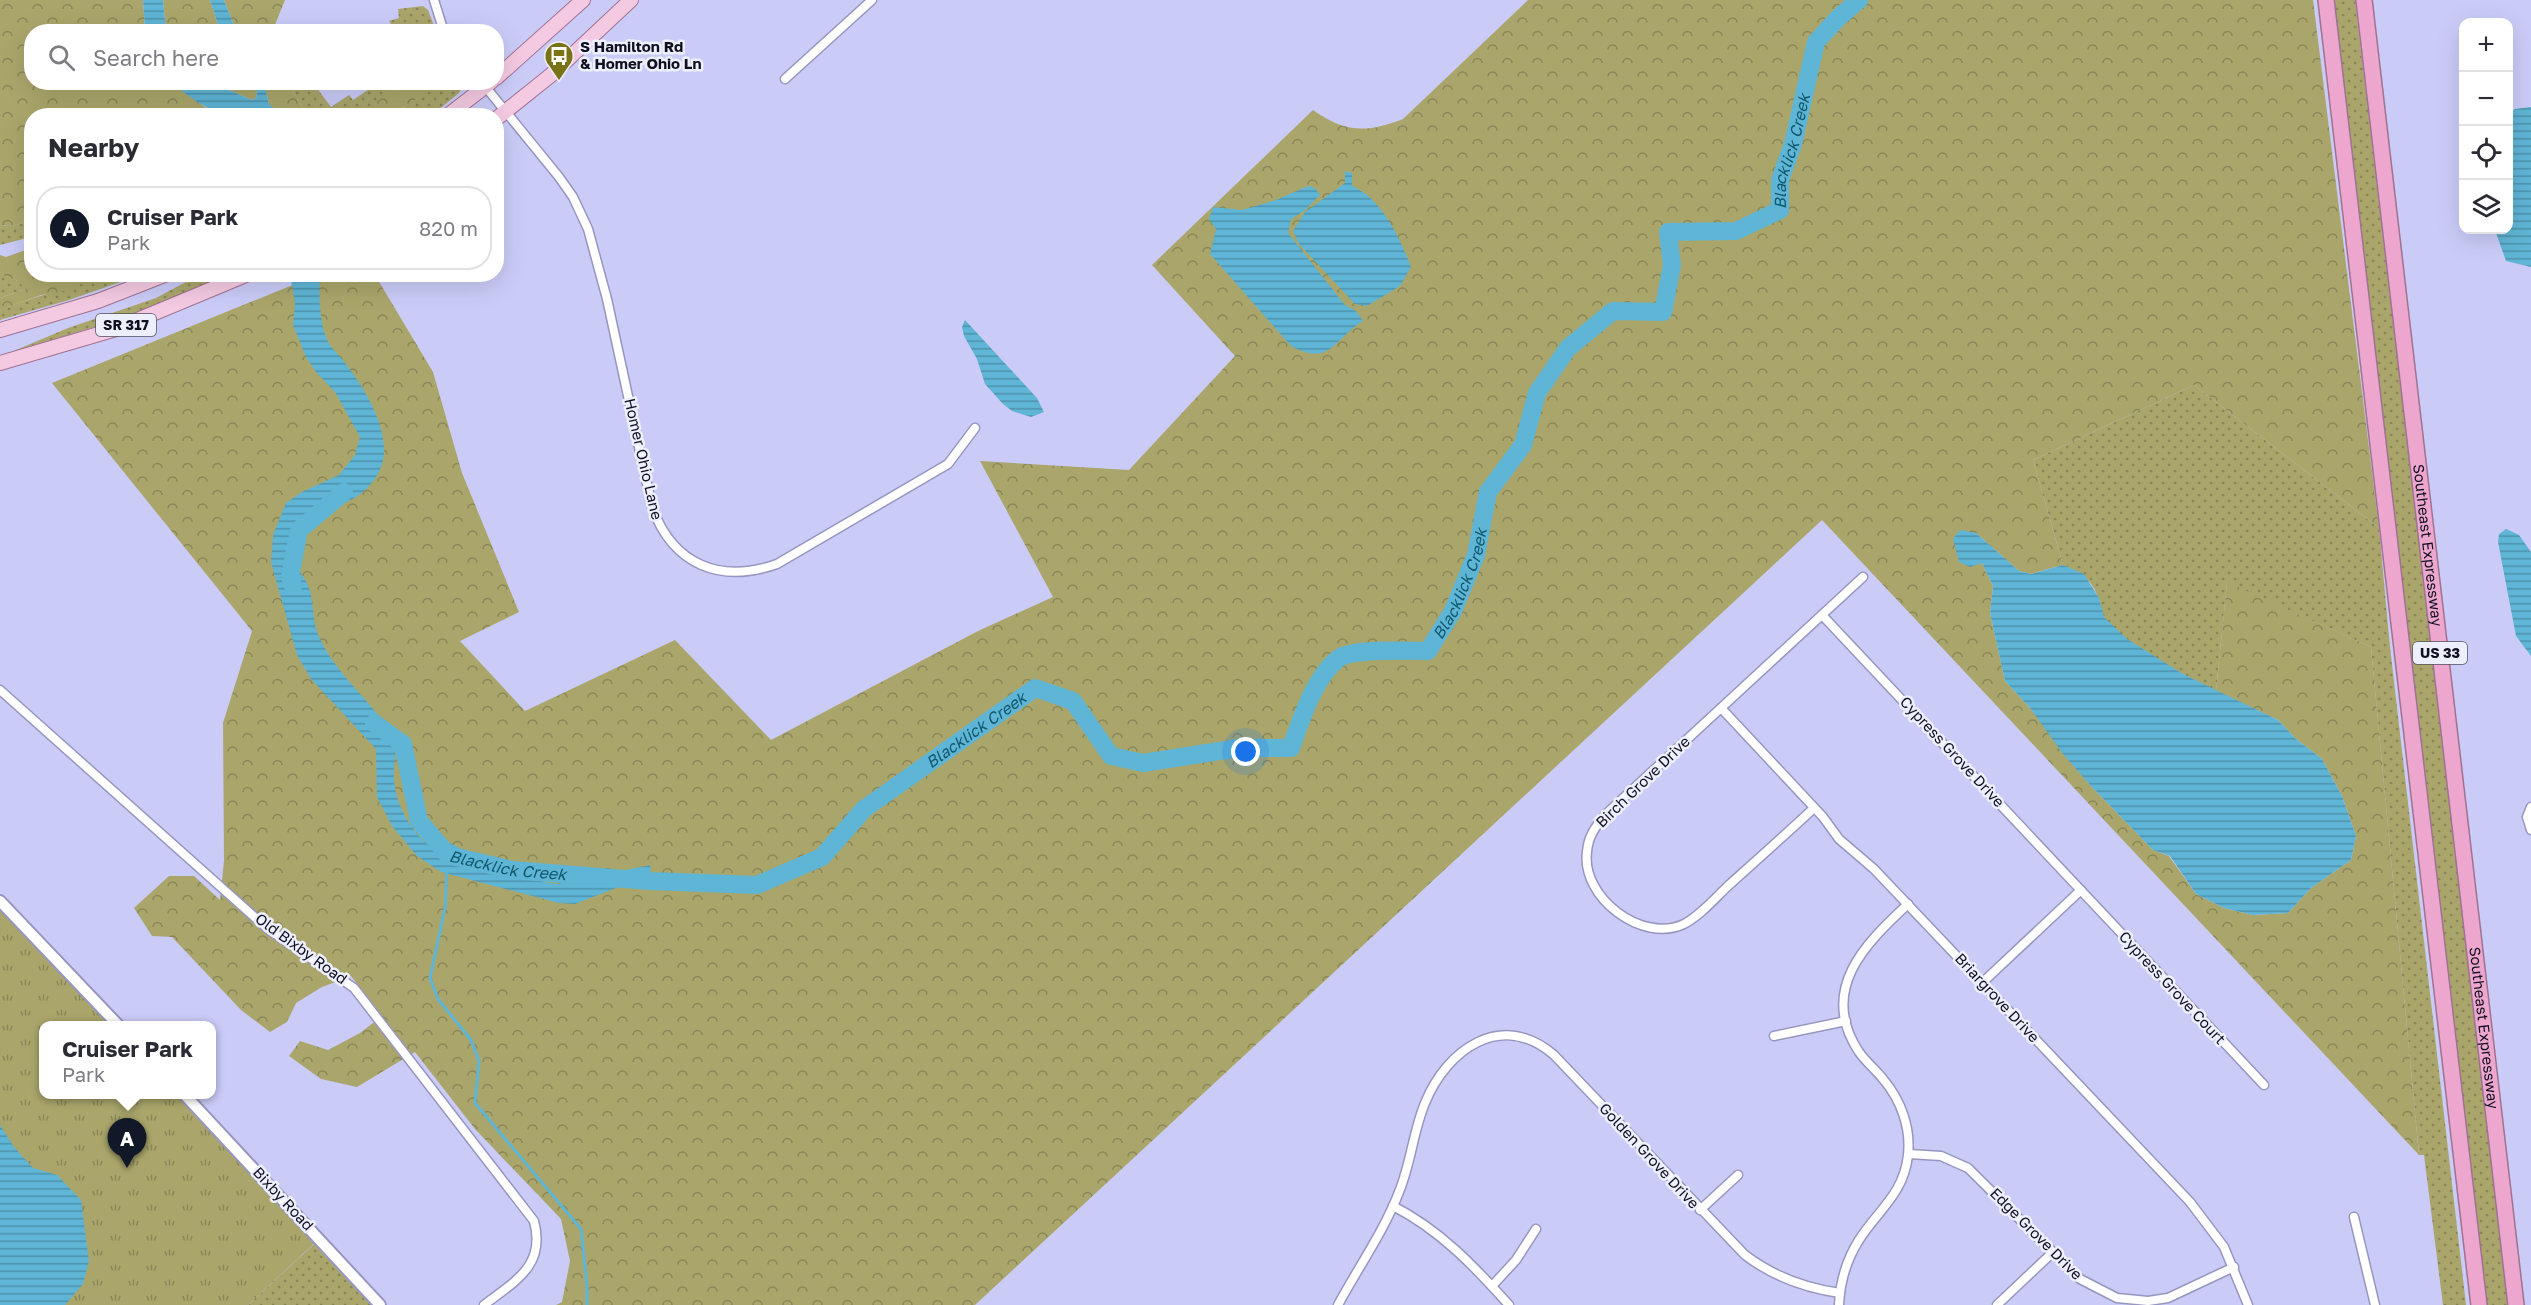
<!DOCTYPE html>
<html lang="en">
<head>
<meta charset="utf-8">
<style>
  body { margin:0; font-family:"Golos Text",sans-serif; background:#f2f2f3; color:#2b2b33 }
  .controls { position:absolute; right:18px; top:18px; display:grid; overflow:hidden; border-radius:12px; box-shadow:0 6px 24px #0002 }
  .controls button { width:54px; height:54px; display:grid; place-items:center; padding:0; border:0; border-bottom:2px solid #e1e1e2; background:#fff; color:#2b2b33; font:30px sans-serif }
  .you { position:absolute; left:1246px; top:752px; width:21px; height:21px; margin:-15px; border:4px solid #fff; border-radius:50%; background:#1a73e8; box-shadow:0 0 0 9px #1a73e833 }
  .badge { display:grid; place-items:center; width:39px; height:39px; border-radius:50%; background:#111827; color:#fff; font-size:20px; font-weight:700 }
  .pin { position:absolute; translate:-50% -50px; filter:drop-shadow(0 2px 3px #0008) }
  .pin::after { content:''; position:absolute; top:32px; width:21px; height:18px; background:inherit; clip-path:polygon(0 0,100% 0,50% 100%) }
  .popup { position:absolute; left:39px; top:1021px; width:177px; height:78px; box-sizing:border-box; display:grid; place-content:center; border-radius:12px; background:#fff; filter:drop-shadow(0 2px 4px #0005); font-size:20px; white-space:nowrap; color:#7c7c81 }
  .popup b { font-size:22px; color:#2b2b33 }
  .popup::after { content:''; position:absolute; left:50%; top:100%; margin-left:-12px; border:12px solid transparent; border-top-color:#fff }
  .list { margin:0; padding:0; list-style:none }
  h2 { display:flex; justify-content:space-between; align-items:center; height:78px; margin:0; padding:0 24px; font-size:26px }
  h2 small { font-size:20px; font-weight:400; color:#7c7c81 }
  .list li { display:grid; grid-template-columns:39px 1fr auto; gap:18px; align-items:center; box-sizing:border-box; height:84px; margin:0 12px 12px; padding:0 12px; border:2px solid #e1e1e2; border-radius:24px }
  .list b { display:block; font-size:22px; white-space:nowrap }
  .list p { margin:0; font-size:20px; white-space:nowrap; color:#7c7c81 }
  .list em { font-size:20px; font-style:normal; color:#7c7c81 }
  .icon { flex:none; width:33px; height:33px; fill:none; stroke:currentColor; stroke-width:2; stroke-linecap:round; stroke-linejoin:round }
  .map { position:relative; flex:none; width:2531px; height:1305px; overflow:hidden }
  .search { position:absolute; background:#fff; box-shadow:0 6px 24px #0002; left:24px; top:24px; width:480px; height:66px; display:flex; align-items:center; gap:15px; box-sizing:border-box; padding:0 21px; border-radius:24px; color:#7c7c81; font-size:22px }
  .panel { position:absolute; background:#fff; box-shadow:0 6px 24px #0002; left:24px; top:108px; width:480px; height:174px; border-radius:24px }
  .map>svg:first-child { display:block }
  .grass { fill:url(#grass-dots) }
  .forest { fill:url(#forest-crowns) }
  .park { fill:url(#park-tufts) }
  .water { fill:url(#water-rules) }
  .lines { fill:none; stroke-linecap:round; stroke-linejoin:round }
  .stream { stroke:#5fb5d5; stroke-width:3 }
  .river { stroke:#5fb5d5; stroke-width:18 }
  .minor-casing { stroke:#9696c0; stroke-width:11 }
  .tertiary-casing { stroke:#9696c0; stroke-width:14 }
  .primary-casing { stroke:#a07292; stroke-width:16 }
  .motorway-casing { stroke:#a07292; stroke-width:18 }
  .minor { stroke:#fff; stroke-width:8 }
  .tertiary { stroke:#fff; stroke-width:10 }
  .primary { stroke:#f4cae2; stroke-width:14 }
  .motorway { stroke:#eda7cf; stroke-width:15 }
  .labels { text-anchor:middle; stroke-width:5; stroke-linejoin:round; paint-order:stroke }
  .shield { fill:#eeeffd; stroke:#535362; stroke-width:1.5 }
  .shield-label { font-size:14px; font-weight:bold; fill:#111020 }
  .poi-label { font-size:15px; font-weight:bold; fill:#111020; stroke:#eeeffd; text-anchor:start }
  .street-label { font-size:15px; fill:#111020; stroke:#eeeffd }
  .water-label { font-size:16px; font-style:italic; fill:#10586e; stroke:#eeeffd }
</style>
</head>
<body>
<div class="map">
<svg width="2531" height="1305" viewBox="0 0 2531 1305">
  <defs>
    <pattern id="grass-dots" width="8" height="8" patternUnits="userSpaceOnUse" patternTransform="scale(1.5)"><rect width="8" height="8" fill="#aaa66b"/><path d="M2 2h.1M6 6h.1" fill="none" stroke="#898658" stroke-width="1.8" stroke-linecap="round"/></pattern>
    <pattern id="forest-crowns" width="20" height="18" patternUnits="userSpaceOnUse" patternTransform="scale(1.5)"><rect width="20" height="18" fill="#aaa66b"/><path d="M2 6a3 3 0 1 1 6 0M12 15a3 3 0 1 1 6 0" fill="none" stroke="#898658"/></pattern>
    <pattern id="park-tufts" width="24" height="20" patternUnits="userSpaceOnUse" patternTransform="scale(1.5)"><rect width="24" height="20" fill="#aaa66b"/><path d="M3 7l-1-3M5 7V3M7 7l1-3M15 17l-1-3M17 17v-4M19 17l1-3" fill="none" stroke="#898658"/></pattern>
    <pattern id="water-rules" width="6" height="5" patternUnits="userSpaceOnUse" patternTransform="scale(1.5)"><rect width="6" height="5" fill="#5fb5d5"/><path d="M0 2.5h6" fill="none" stroke="#4d92ac"/></pattern>
  </defs>
  <rect width="100%" height="100%" fill="#cacbf7"/>
  <g class="grass">
    <path d="M2333 0H2355L2509 1305H2486Z"/>
    <path d="M423 6 428 10 436 31H396L389 21 399 18 398 9Z"/>
    <path d="M288 83H313L331 107 349 95 353 100 378 83H407L355 116 307 115Z"/>
    <path d="M453 83H465L459 93 432 115 392 116C405 107 419 94 434 89 442 86 446 88 453 83Z"/>
    <path d="M31 219V237L0 245V225L14 226Z"/>
    <path d="M3 273 26 286V289L0 298V274Z"/>
    <path d="M104 275H141L69 300 0 320V310C35 296 70 288 104 275Z"/>
    <path d="M199 275H231L131 316 9 353 68 328 156 298Z"/>
    <path d="M2194 385 2379 528 2390 647 2466 1305H2443L2424 1155H2419L2371 647 2227 583 2216 691C2186 675 2122 645 2104 617 2101 612 2101 604 2099 599 2091 579 2082 573 2063 565L2033 460Z"/>
    <path d="M314 1244 371 1305H248Z"/>
  </g>
  <g class="forest">
    <path d="M0 0H143L145 31 32 32V82L172 83 209 110 225 115 32 116 31 219 14 226 0 225Z"/>
    <path d="M163 0H210L220 31H166Z"/>
    <path d="M224 0H285L272 32 236 31Z"/>
    <path d="M1528 0H2313L2379 528 2194 385 2033 460 2063 565 2031 574 2019 571 1976 533 1982 563 1993 586 1990 613 2005 681 2030 708 2089 784 2153 850 2169 856 2196 894 2224 908 2253 915 2288 913 2311 888 2351 860 2356 836 2342 796 2322 759 2296 739 2278 720 2216 691 2227 582 2371 647 2419 1155 1822 520 975 1305H556L562 1302 570 1261 561 1219 475 1129 415 1052 357 1087 321 1079 289 1056 300 1041 328 1050 360 1033 382 1016 351 976 322 987 296 1003 287 1022 270 1032 241 1010 172 937 152 936 134 908 169 876H194L220 900 224 861 223 723 252 631 52 383 317 275H375L433 372 462 473 519 612 460 641 525 711 675 640 771 740 978 631 1053 597 980 461 1129 470 1235 356 1152 265 1313 110C1345 133 1367 133 1403 119Z"/>
    <path d="M213 83H253L257 91 256 98 252 100Z"/>
    <path d="M264 83H288L307 115H281L269 104Z"/>
    <path d="M407 83H453L446 88H436L419 97 392 115H355Z"/>
    <path d="M31 248 32 274 104 275 61 292 41 295 0 310V298L26 289 16 280 0 274V255L6 257Z"/>
  </g>
  <path class="park" d="M0 901 119 1025 43 1026V1094L184 1095 320 1238 248 1305H0Z"/>
  <g class="water">
    <path d="M143 0H163L166 31H145Z"/>
    <path d="M210 0H224L236 31H220Z"/>
    <path d="M172 83H213L252 100 256 98 257 91 253 83H264L269 104 281 115C226 116 217 120 172 83Z"/>
    <path d="M2531 107V267L2506 261 2495 230H2508L2509 113 2515 109Z"/>
    <path d="M1345 171 1352 173V186C1382 199 1400 238 1411 267L1400 286 1367 306 1355 304 1299 244 1293 231 1305 212 1345 183Z"/>
    <path d="M1308 186 1315 188 1320 195 1304 211 1291 219 1288 233 1345 305 1356 311 1363 321C1335 337 1331 368 1291 346L1210 254 1216 229 1209 219 1213 207 1242 210 1276 200Z"/>
    <path d="M290 275H320C319 295 319 318 326 337 329 346 336 352 342 359 361 383 383 417 384 448 385 473 367 494 344 503 321 512 297 509 290 543 286 562 304 572 309 588 314 602 312 618 317 632 333 672 367 696 389 730 400 746 393 761 394 778 395 802 408 826 425 842L439 846 442 839 499 868 544 882 557 884 650 865 653 888 621 886 575 904 559 903 441 872 417 856 392 826 377 797 376 749 311 679 297 655 271 562 273 535 286 503 302 492 339 475 355 455 360 437 335 392 316 372 306 357 293 325 295 303Z"/>
    <path d="M965 320 1037 398 1044 412 1031 417 1012 411 1003 404 985 384 977 359 964 336 962 327Z"/>
    <path d="M2506 529 2519 535 2531 552V656L2516 636 2498 542 2499 534Z"/>
    <path d="M1960 530 1976 533 2019 571 2031 574 2063 565 2084 574 2099 598 2104 617 2127 639 2183 674 2278 720 2296 739 2322 759 2342 796 2356 836 2351 860 2311 888 2288 913 2253 915 2224 908 2196 894 2170 856 2153 850 2089 784 2063 754 2030 708 2005 681 1990 613 1993 586 1982 563 1970 567 1959 562 1953 539Z"/>
    <path d="M0 1125 14 1147 33 1168 57 1175 81 1200 89 1261 83 1284 65 1305H0Z"/>
  </g>
  <g class="lines">
    <path class="stream" d="M447 871 445 908 430 978 438 999 471 1040 479 1061 475 1103 581 1229 587 1286V1305"/>
    <g class="river">
      <path d="M293 586 290 577 299 530 344 492"/>
      <path id="s1" d="M374 723 403 744 419 821 448 855 512 870 650 881 757 885 822 857 864 809 1035 688 1073 701 1111 756 1143 763 1239 748H1291C1301 720 1314 677 1339 658 1354 648 1409 651 1428 651L1453 611 1476 555 1488 492 1523 445 1537 393 1568 348 1613 311 1663 312 1672 265 1668 232 1736 231 1780 210V180L1793 144 1816 42 1838 18 1859 0"/>
    </g>
    <g class="minor-casing">
      <g id="minor">
        <path d="M434 0 444 32"/>
        <path d="M785 79 872 0"/>
        <path d="M484 85 559 177 573 197 588 229 607 299 652 507C673 565 720 584 777 564L948 464 975 428"/>
        <path d="M1822 615 2264 1085"/>
        <path d="M0 690 268 929 354 988 534 1221C546 1266 515 1281 484 1305"/>
        <path d="M1721 708 1823 817 1839 839 1874 869 2190 1202 2224 1247 2248 1305"/>
        <path d="M2531 807 2527 817 2531 830"/>
        <path d="M1814 808C1786 834 1758 859 1729 885 1715 898 1701 915 1684 924 1642 944 1581 897 1587 852 1588 837 1595 827 1605 815L1863 577"/>
        <path d="M1983 982 2081 890"/>
        <path d="M1774 1036 1846 1021"/>
        <path d="M1909 1154 1941 1156 1968 1168 2080 1279 2117 1298 2148 1301 2168 1298 2234 1267"/>
        <path d="M1393 1206C1440 1230 1474 1266 1509 1305"/>
        <path d="M1700 1210 1738 1175"/>
        <path d="M2354 1217 2375 1305"/>
        <path d="M1492 1286 1516 1260 1536 1229"/>
        <path d="M1338 1305C1358 1268 1384 1231 1399 1192 1411 1163 1413 1132 1425 1103 1447 1049 1502 1010 1554 1055L1745 1255C1774 1277 1804 1288 1840 1293"/>
        <path d="M1839 1305C1840 1283 1847 1259 1859 1240 1878 1210 1904 1194 1908 1155 1911 1128 1901 1100 1883 1079 1876 1070 1866 1062 1859 1052 1818 990 1865 944 1908 904"/>
        <path d="M1997 1305 2052 1253"/>
      </g>
    </g>
    <g class="tertiary-casing">
      <g id="tertiary">
        <path d="M0 901 119 1026"/>
        <path d="M184 1094 380 1305"/>
      </g>
    </g>
    <g class="primary-casing">
      <g id="primary">
        <path d="M496 78 583 0"/>
        <path d="M447 116 491 82"/>
        <path d="M496 119 551 75 631 0"/>
        <path d="M0 330 98 301 167 274"/>
        <path d="M0 363 116 329 248 274"/>
      </g>
    </g>
    <g class="motorway-casing">
      <g id="motorway">
        <path d="M2326 0 2479 1305"/>
        <path id="s2" d="M2364 0 2516 1305"/>
      </g>
    </g>
    <use href="#minor" class="minor"/>
    <use href="#tertiary" class="tertiary"/>
    <use href="#primary" class="primary"/>
    <use href="#motorway" class="motorway"/>
  </g>
  <defs>
    <g id="bus-pin" transform="scale(1.5)"><path d="M0 17L-7.5 6A9.5 9.5 0 1 1 7.5 6Z" fill="#7a7316" stroke="#eeeffd"/><path d="M-5-6H5V4H4V6H2V4H-2V6H-4V4H-5ZM-3.5-4V0h7V-4ZM-3.5 1.2v1.5H-2V1.2ZM2 1.2v1.5H3.5V1.2Z" fill="#fff"/></g>
  </defs>
  <g fill-rule="evenodd">
    <use href="#bus-pin" x="559" y="56"/>
  </g>
  <g class="labels">
    <g class="shield">
      <rect x="96" y="314" width="60" height="22" rx="4.5"/>
      <rect x="2413" y="642" width="54" height="22" rx="4.5"/>
    </g>
    <g class="shield-label">
      <text x="126" y="330">SR 317</text>
      <text x="2440" y="658">US 33</text>
    </g>
    <g class="poi-label">
      <text x="580" y="52">S Hamilton Rd<tspan x="580" dy="17">&amp; Homer Ohio Ln</tspan></text>
    </g>
    <g class="street-label">
      <text transform="translate(643 459) rotate(77)" y="5">Homer Ohio Lane</text>
      <text dy="5" stroke="none"><textPath href="#s2" startOffset="549">Southeast Expressway</textPath></text>
      <text transform="translate(1952 752) rotate(47)" y="5">Cypress Grove Drive</text>
      <text transform="translate(1643 782) rotate(-44)" y="5">Birch Grove Drive</text>
      <text transform="translate(301 949) rotate(36)" y="5">Old Bixby Road</text>
      <text transform="translate(2172 988) rotate(47)" y="5">Cypress Grove Court</text>
      <text transform="translate(1997 998) rotate(47)" y="5">Briargrove Drive</text>
      <text dy="5" stroke="none"><textPath href="#s2" startOffset="1035">Southeast Expressway</textPath></text>
      <text transform="translate(1649 1156) rotate(47)" y="5">Golden Grove Drive</text>
      <text transform="translate(283 1199) rotate(47)" y="5">Bixby Road</text>
      <text transform="translate(2036 1234) rotate(45)" y="5">Edge Grove Drive</text>
    </g>
    <g class="water-label">
      <text dy="6" stroke="none"><textPath href="#s1" startOffset="2002">Blacklick Creek</textPath></text>
      <text dy="6" stroke="none"><textPath href="#s1" startOffset="1372">Blacklick Creek</textPath></text>
      <text dy="6" stroke="none"><textPath href="#s1" startOffset="742">Blacklick Creek</textPath></text>
      <text dy="6" stroke="none"><textPath href="#s1" startOffset="220">Blacklick Creek</textPath></text>
    </g>
  </g>
</svg>
<div class="controls">
<button>+</button>
<button>−</button>
<button><svg class="icon" aria-label="locate" viewBox="0 0 24 24"><circle cx="12" cy="12" r="6"/><path d="M12 2v4M12 18v4M2 12h4M18 12h4"/></svg></button>
<button><svg class="icon" aria-label="layers" viewBox="0 0 24 24"><path d="M12 4l9 5-9 5-9-5zM3 14l9 5 9-5"/></svg></button>
</div>
<div class="you"></div>
<div class="pin badge" style="left:127px;top:1168px">A</div>
<div class="popup"><b>Cruiser Park</b>Park</div>
<div class="search"><svg class="icon" aria-label="search" viewBox="0 0 24 24"><circle cx="10" cy="10" r="6"/><path d="M15 15l6 6"/></svg>Search here</div>
<section class="panel">
<h2>Nearby<small></small></h2>
<ul class="list">
<li><span class="badge">A</span><div><b>Cruiser Park</b><p>Park</p></div><em>820 m</em></li>
</ul>
</section>
</div>
</body>
</html>
